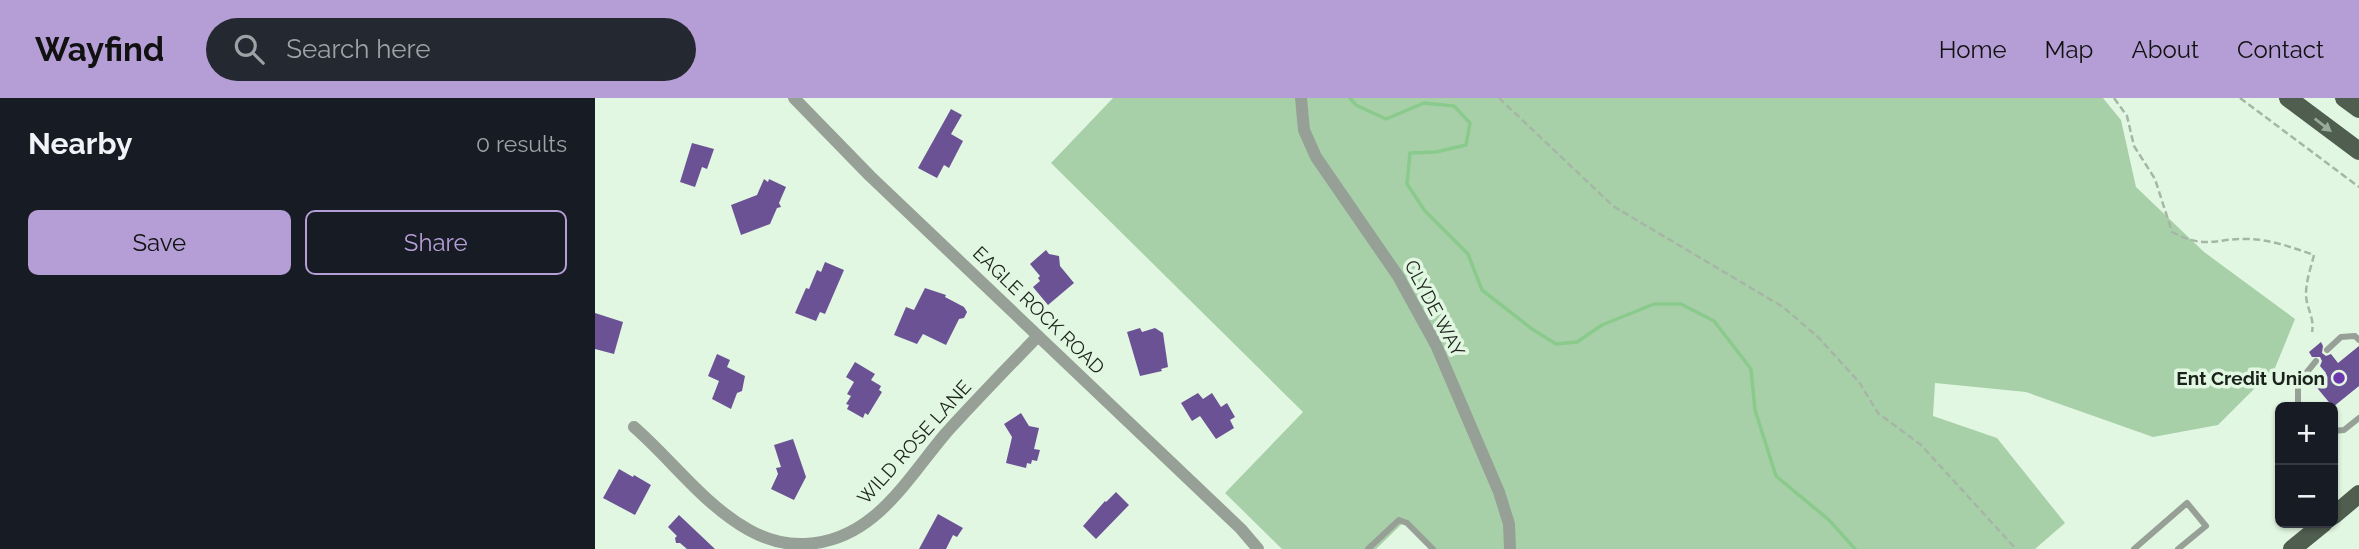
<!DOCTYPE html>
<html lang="en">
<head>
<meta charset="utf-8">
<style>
  body { margin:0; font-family:Raleway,sans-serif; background:#242831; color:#f1f3f6 }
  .controls { position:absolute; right:21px; bottom:21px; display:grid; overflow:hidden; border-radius:10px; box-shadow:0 2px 5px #0004 }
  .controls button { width:63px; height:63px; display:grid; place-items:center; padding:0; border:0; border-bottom:2px solid #363941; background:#171b24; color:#f1f3f6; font:35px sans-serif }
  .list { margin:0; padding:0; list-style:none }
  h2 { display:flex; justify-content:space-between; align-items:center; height:91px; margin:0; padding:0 28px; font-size:30px }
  h2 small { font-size:23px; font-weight:400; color:#9ea1a6 }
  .actions { display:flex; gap:14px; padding:21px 28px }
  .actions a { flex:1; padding:16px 0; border:2px solid #b59ed6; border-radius:10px; text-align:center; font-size:24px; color:#b59ed6 }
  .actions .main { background:#b59ed6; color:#111 }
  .icon { flex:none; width:38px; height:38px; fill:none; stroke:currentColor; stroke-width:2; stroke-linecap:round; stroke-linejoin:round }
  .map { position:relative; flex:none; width:1764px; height:451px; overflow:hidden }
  header { display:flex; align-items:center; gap:42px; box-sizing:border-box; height:98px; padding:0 35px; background:#b59ed6; color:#111 }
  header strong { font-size:33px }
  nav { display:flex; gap:38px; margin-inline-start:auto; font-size:24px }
  .search { width:490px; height:63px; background:#242831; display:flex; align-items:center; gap:18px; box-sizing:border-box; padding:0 24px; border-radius:38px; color:#9ea1a6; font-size:26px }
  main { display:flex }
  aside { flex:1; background:#171b24 }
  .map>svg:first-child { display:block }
  .green { fill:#a8d0a8 }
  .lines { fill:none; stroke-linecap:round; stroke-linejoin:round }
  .stream { stroke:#8aca8c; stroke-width:3.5 }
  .building { fill:#6b5295 }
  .path { stroke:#a6b6a6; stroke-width:2.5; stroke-dasharray:7 3.5; stroke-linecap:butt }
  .service { stroke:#97a097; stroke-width:6 }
  .minor { stroke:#97a097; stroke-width:12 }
  .primary { stroke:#4f5e4f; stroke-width:18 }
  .oneway { fill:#98aa98 }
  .poi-dot { fill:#6c37ae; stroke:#e2f7e2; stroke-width:2.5 }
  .labels { text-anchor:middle; stroke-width:7; stroke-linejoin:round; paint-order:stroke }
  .street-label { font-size:19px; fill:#1b221b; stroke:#e2f7e2 }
  .poi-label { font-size:19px; font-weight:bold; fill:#1b221b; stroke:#e2f7e2; text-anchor:end }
</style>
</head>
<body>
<header>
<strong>Wayfind</strong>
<div class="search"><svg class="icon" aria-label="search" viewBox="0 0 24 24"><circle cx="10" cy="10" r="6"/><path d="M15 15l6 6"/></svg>Search here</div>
<nav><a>Home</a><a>Map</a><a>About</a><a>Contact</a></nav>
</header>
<main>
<aside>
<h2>Nearby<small>0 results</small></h2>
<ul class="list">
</ul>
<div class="actions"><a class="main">Save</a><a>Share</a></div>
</aside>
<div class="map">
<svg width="1764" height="451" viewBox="0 0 1764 451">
  <rect width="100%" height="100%" fill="#e2f7e2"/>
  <path class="green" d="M518 0H1508L1526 22 1541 89 1609 154 1700 221 1680 270 1623 327 1558 339 1431 294 1340 285 1338 318 1402 340 1470 425 1440 451H841L810 423 781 451H687L630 395 708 314 456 65Z"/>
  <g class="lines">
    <path class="stream" d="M755 0 761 7 791 21 829 5 859 8 875 25 871 47 841 54 815 55 812 86 830 113 873 156 887 192 937 231 961 246 982 244 1007 227 1059 206H1086L1119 223 1156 271 1160 312 1181 378 1234 422 1260 451"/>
  </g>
  <g class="building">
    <path d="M356 11 367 17 356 36 368 43 354 70 349 67 342 80 323 70Z"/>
    <path d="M97 45 119 51 112 71 107 69 100 89 85 84Z"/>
    <path d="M169 81 173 84 174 81 191 89 184 105 186 109 182 110 175 126 146 137 136 107 162 97Z"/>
    <path d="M451 152 454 156 464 158 465 168 479 185 453 207 438 189 445 183 443 180 445 178 435 166Z"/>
    <path d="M230 164 249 172 230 216 225 214 221 223 200 215 211 190 214 191 222 172 226 174Z"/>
    <path d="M330 190 351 197 350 199 369 209 372 214 369 220 364 221 351 247 328 236 322 246 299 237 311 209 319 212Z"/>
    <path d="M0 215 28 224 19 256 0 251Z"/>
    <path d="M545 230 547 234 560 230 568 235 573 269 566 271 567 273 545 278 532 234Z"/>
    <path d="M1726 244 1728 248 1727 255 1731 258 1736 256 1743 265 1764 248V288L1738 309 1718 285 1731 275 1725 268 1727 263 1725 259H1717L1714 254Z"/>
    <path d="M122 256 135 262 132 269 150 278 147 293 142 295 136 311 117 301 124 283 113 278Z"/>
    <path d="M260 264 280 276 276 282 286 288 284 292 287 294 273 317 270 315 268 320 252 311 254 307 251 306 256 298 252 296 259 284 251 279Z"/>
    <path d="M603 295 608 301 617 295 626 309 632 305 640 319 635 322 639 330 621 341 605 318 597 323 586 305Z"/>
    <path d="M426 315 434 328 444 330 439 351 445 352 442 363 437 362 436 366 432 365 431 370 411 365 417 339 409 326Z"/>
    <path d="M198 341 211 379 199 402 176 391 183 376 181 370 186 369 179 347Z"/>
    <path d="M24 371 38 379 39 377 56 387 40 417 8 400Z"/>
    <path d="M521 394 534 407 501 441 488 428 510 403 511 404Z"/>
    <path d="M343 416 368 430 362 439 358 437 351 451H324Z"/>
    <path d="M84 417 120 451H92L85 445H81L80 440 82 438 73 429Z"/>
  </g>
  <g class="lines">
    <g class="path">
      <path d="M904 0 1018 108 1188 209 1223 239 1264 284 1283 315 1326 347 1421 451"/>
      <path d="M1519 0 1532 18 1539 48 1560 81 1577 134C1610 152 1621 140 1653 141 1674 141 1699 150 1719 157 1716 169 1711 183 1711 196 1711 210 1720 220 1717 234"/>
      <path d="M1645 0 1764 89"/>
    </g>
    <g class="service">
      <path d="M1732 252 1746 239 1760 238 1764 242"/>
      <path d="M1703 309V285L1721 263"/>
      <path d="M1738 333 1749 332 1764 320"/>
      <path d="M773 451 804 422 812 425 838 451"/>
      <path d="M1539 451 1592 405 1611 428 1583 451"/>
    </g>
    <g class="minor">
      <path d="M199 0 275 78 646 431 663 451"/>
      <path d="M706 0 709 32 721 59 803 178 841 247 904 394 914 426 915 451"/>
      <path d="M39 329C77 362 109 407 154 432 172 442 190 447 210 446 279 443 311 382 351 335 381 302 412 270 443 238"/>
    </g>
    <g class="primary">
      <path d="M1693 0 1764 53"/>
      <path d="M1749 0 1764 11"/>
      <path d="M1738 418 1764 396"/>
      <path d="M1697 451 1729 425"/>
    </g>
  </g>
  <defs><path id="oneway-solid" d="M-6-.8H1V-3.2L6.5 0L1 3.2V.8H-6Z" transform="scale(1.75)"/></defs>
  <use class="oneway" href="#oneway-solid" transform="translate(1728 27) rotate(38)"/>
  <circle class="poi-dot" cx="1744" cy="280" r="7"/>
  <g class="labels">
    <g class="street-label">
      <text transform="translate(840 210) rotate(62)" y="7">CLYDE WAY</text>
      <text transform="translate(444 212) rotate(44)" y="7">EAGLE ROCK ROAD</text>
      <text transform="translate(319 344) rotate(-48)" y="7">WILD ROSE LANE</text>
    </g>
    <g class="poi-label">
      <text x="1730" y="287">Ent Credit Union</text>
    </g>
  </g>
</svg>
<div class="controls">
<button>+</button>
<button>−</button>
</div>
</div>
</main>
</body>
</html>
